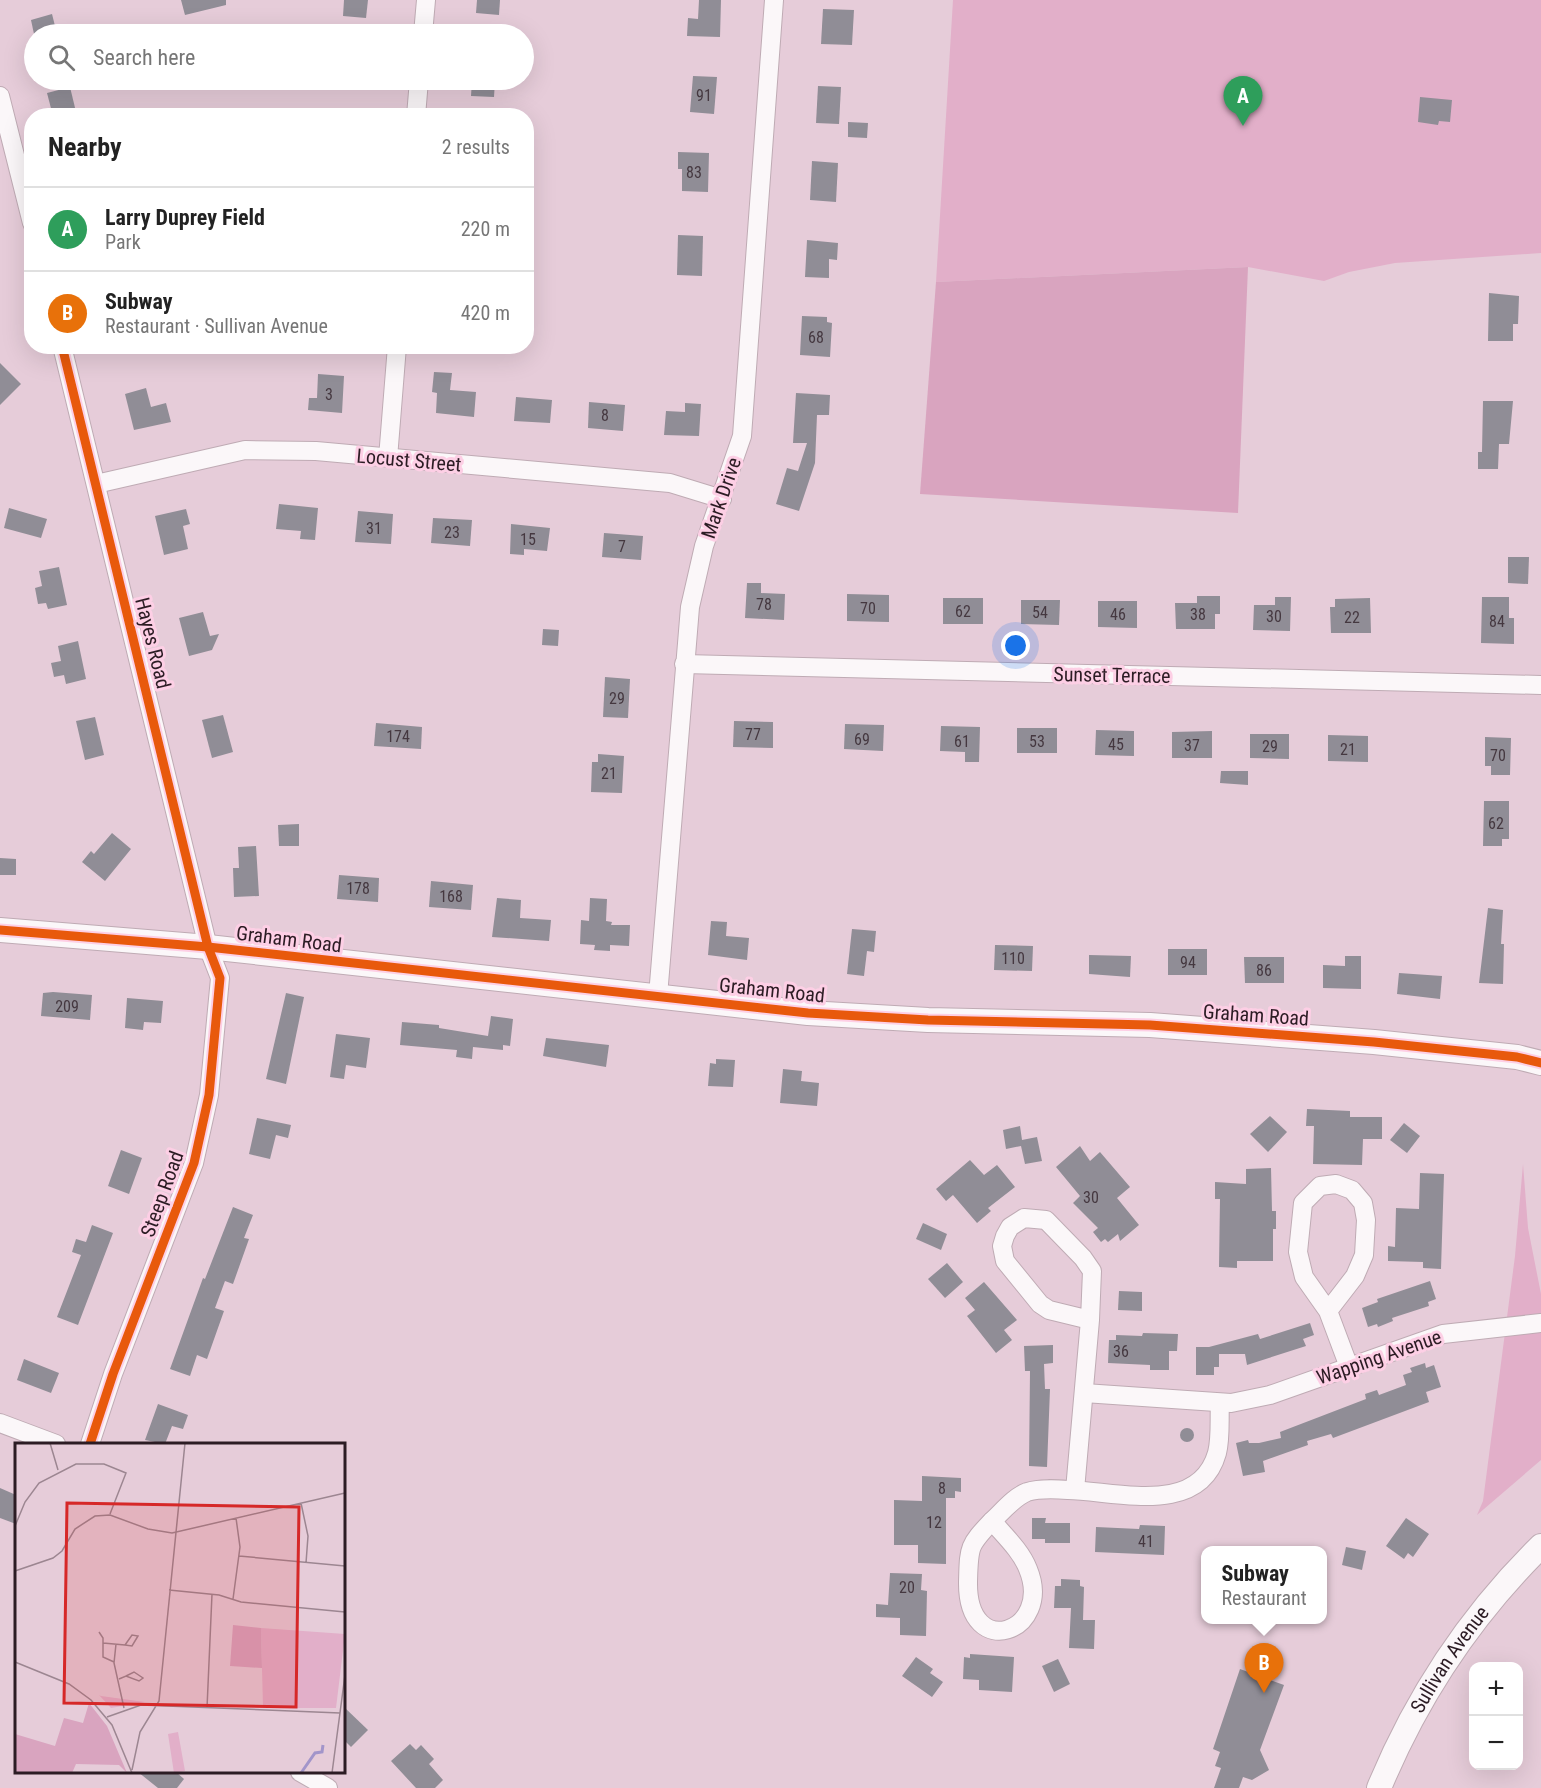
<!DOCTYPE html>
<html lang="en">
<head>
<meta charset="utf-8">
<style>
  body { margin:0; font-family:"Roboto Condensed",sans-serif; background:#f6f6f6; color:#222 }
  .controls { position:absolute; right:18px; bottom:18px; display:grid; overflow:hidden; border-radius:12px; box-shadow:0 6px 24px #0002 }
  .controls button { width:54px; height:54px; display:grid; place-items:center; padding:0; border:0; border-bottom:2px solid #e0e0e0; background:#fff; color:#222; font:30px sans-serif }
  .you { position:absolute; left:1016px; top:646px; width:21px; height:21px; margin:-15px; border:4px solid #fff; border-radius:50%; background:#1a73e8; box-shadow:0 0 0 9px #1a73e833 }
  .badge { display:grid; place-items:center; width:39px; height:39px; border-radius:50%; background:#6d5a63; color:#fff; font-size:20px; font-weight:700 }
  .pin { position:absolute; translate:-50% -50px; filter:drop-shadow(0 2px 3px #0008) }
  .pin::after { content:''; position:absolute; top:32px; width:21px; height:18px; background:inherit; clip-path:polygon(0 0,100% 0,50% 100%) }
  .popup { position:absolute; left:1201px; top:1546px; width:126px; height:78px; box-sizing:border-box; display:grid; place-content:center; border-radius:12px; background:#fff; filter:drop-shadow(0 2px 4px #0005); font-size:20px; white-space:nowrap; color:#767676 }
  .popup b { font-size:22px; color:#222 }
  .popup::after { content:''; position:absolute; left:50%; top:100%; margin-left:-12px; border:12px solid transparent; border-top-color:#fff }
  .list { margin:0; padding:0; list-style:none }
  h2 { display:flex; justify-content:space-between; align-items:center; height:78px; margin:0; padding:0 24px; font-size:26px }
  h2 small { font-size:20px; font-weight:400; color:#767676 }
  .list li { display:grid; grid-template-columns:39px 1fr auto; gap:18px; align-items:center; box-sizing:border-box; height:84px; padding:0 24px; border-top:2px solid #e0e0e0 }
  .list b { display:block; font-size:22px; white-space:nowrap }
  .list p { margin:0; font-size:20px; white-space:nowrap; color:#767676 }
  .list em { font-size:20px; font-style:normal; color:#767676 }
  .icon { flex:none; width:33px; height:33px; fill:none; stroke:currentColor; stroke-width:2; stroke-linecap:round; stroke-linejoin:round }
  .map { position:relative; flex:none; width:1541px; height:1788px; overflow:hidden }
  .search { position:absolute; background:#fff; box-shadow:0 6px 24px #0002; left:24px; top:24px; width:510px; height:66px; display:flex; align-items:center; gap:15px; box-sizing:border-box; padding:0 21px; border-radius:33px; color:#767676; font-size:22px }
  .panel { position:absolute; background:#fff; box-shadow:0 6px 24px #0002; left:24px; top:108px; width:510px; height:246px; border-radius:24px }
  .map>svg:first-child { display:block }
  .green { fill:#e2afc9 }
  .forest { fill:#d9a4bf }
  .building { fill:#908d96 }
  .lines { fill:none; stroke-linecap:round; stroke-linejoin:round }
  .street-casing { stroke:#bfabb4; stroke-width:20 }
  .secondary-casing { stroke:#bfabb4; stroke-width:26 }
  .street { stroke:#fbf7f9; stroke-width:18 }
  .secondary { stroke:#fbf7f9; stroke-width:24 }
  .cycleway-casing { stroke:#fdcfe5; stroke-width:13 }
  .cycleway { stroke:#e8590c; stroke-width:9 }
  .labels { text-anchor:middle; stroke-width:6; stroke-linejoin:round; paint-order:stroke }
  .number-label { font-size:16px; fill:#453840 }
  .street-label { font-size:20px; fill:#2c1c24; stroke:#fdcfe5 }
  .inset-river { fill:none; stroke:#a295ca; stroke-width:3 }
  .inset-road { fill:none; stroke:#9c8691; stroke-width:1.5 }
  .view { fill:#d62828; fill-opacity:0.15; stroke:#d62828; stroke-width:3 }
  .inset-edge { fill:none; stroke:#2c1c24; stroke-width:3 }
</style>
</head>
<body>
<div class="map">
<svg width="1541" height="1788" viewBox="0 0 1541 1788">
  <rect width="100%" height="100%" fill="#e6ccd9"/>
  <g class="green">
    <path d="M953 0H1541V253L1395 263 1349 272 1324 281 1248 267 936 282Z"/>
    <path d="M1523 1164 1528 1228 1541 1294V1460L1477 1515 1483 1501 1515 1256Z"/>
  </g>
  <path class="forest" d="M1248 267 1238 513 920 494 936 282Z"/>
  <g class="building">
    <path d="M181 0H226V5L185 15Z"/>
    <path d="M344 0H368L366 18 343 16Z"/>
    <path d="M477 0H500L499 15 476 13Z"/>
    <path d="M699 0H721L720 37 687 36 688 18 698 19Z"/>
    <path d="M823 9 854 10 852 45 821 44Z"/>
    <path d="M52 14 57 34H34L31 20Z"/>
    <path d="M693 76 717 77 714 114 690 112Z"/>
    <path d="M472 80H495L494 97 471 96Z"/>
    <path d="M818 86 841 87 839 124 816 123Z"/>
    <path d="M70 87 77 116H53L47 93Z"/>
    <path d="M1420 97 1452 100 1450 122 1439 121 1438 125 1418 122Z"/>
    <path d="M848 122 868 123 867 138 848 137Z"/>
    <path d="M678 152 709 153 708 192 682 191V169H678Z"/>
    <path d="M812 161 838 163 836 202 810 200Z"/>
    <path d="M678 235 703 236 702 276 677 275Z"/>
    <path d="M807 240 838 243 837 260 829 259V278L805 277Z"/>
    <path d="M1489 293 1519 296 1518 324H1513V341H1488Z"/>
    <path d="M802 316 827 317V322L832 323 830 357 800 355Z"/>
    <path d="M0 363 21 384 0 405Z"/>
    <path d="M434 372 452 373 450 390 476 392 474 417 436 413 437 393 432 392Z"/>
    <path d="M318 374 344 376 342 413 308 410 309 398H317Z"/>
    <path d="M146 388 151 407 166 403 171 422 134 430 125 394Z"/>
    <path d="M796 393 830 395 829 415H817L815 463 799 511 776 504 787 468 798 471 807 443H793Z"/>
    <path d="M516 397 552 400 550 423 514 421Z"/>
    <path d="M1483 401H1513L1509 444H1499L1498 469H1478V452H1482Z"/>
    <path d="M589 402 625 405 623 431 588 428Z"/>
    <path d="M685 403 701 404 699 436 664 435 666 411 685 412Z"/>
    <path d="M279 504 318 508 315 540 300 539 301 531 276 529Z"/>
    <path d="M9 508 47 519 41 538 4 528Z"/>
    <path d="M186 509 190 524 183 526 188 549 164 555 155 516Z"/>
    <path d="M358 511 393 514 391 544 355 542Z"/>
    <path d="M433 518 472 520 470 546 431 543Z"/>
    <path d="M511 524 550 528 547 551 524 549V555L510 554Z"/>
    <path d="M604 533 643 536 641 560 602 557Z"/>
    <path d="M1508 557H1529L1528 584 1508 583Z"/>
    <path d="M59 567 67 605 48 609 46 603 38 604 35 588 42 586 39 571Z"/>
    <path d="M747 583H761V593L785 594 784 620 745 618Z"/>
    <path d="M847 594 889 595V622L847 621Z"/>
    <path d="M1197 596H1220V614H1215V629H1176L1175 603H1197Z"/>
    <path d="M1275 597H1291L1290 631 1253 630 1254 605H1275Z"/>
    <path d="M1482 597H1509V618H1514V644L1481 643Z"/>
    <rect x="943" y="598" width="40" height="26"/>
    <path d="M1370 598 1371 633H1331L1330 607H1335V599Z"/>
    <path d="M1021 600H1060L1059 625 1021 624Z"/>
    <path d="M1098 601H1137V628L1098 627Z"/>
    <path d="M203 612 210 636 219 634 212 650 189 656 179 618Z"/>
    <path d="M543 629 559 630 558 646 542 645Z"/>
    <path d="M78 641 86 679 66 684 64 675 54 677 51 663 61 661 58 646Z"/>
    <path d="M605 677 630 679 628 718 603 717Z"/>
    <path d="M223 715 233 752 212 758 202 720Z"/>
    <path d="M95 717 104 755 85 760 76 721Z"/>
    <path d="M734 721 773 722V748L733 747Z"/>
    <path d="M376 723 422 727 421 749 374 746Z"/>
    <path d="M845 724 884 725 883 751 844 749Z"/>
    <path d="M941 726 980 727 979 762H965V752L940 751Z"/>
    <rect x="1017" y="728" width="40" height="25"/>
    <path d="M1096 730 1134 731V756L1095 755Z"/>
    <path d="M1212 731V758H1172V732Z"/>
    <path d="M1250 734H1289V759L1250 758Z"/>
    <path d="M1328 735 1368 736V762L1328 761Z"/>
    <path d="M1485 737 1511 738 1510 775H1491V766H1485Z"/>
    <path d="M598 754 624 756 622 793 591 792 592 762H598Z"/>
    <path d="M1221 771H1248V785L1220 783Z"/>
    <path d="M1484 801H1509V839H1502V846H1483Z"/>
    <path d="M299 824V846H279L278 825Z"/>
    <path d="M112 833 131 849 105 881 82 862 91 851 94 854Z"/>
    <path d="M256 846 259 896 234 897 233 868H239L238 847Z"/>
    <path d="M0 858 16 859V875H0Z"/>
    <path d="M339 875 379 878 378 902 337 899Z"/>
    <path d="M431 881 473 885 471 910 429 907Z"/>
    <path d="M497 898 521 900 520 918 551 920 549 941 492 937Z"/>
    <path d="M590 898 607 899 606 921 612 922 611 925H630L629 946 610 945V951L594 950 595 945 580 944 581 920 589 921Z"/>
    <path d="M1488 908 1503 910 1501 944H1504L1503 984 1479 983Z"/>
    <path d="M711 921 727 922 726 936 749 938 747 960 708 955Z"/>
    <path d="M852 929 876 931 874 952 867 951 864 976 847 974Z"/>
    <path d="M995 945 1033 946 1032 971 994 970Z"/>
    <rect x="1168" y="949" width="39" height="26"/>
    <path d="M1089 955 1131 956 1130 977 1089 974Z"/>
    <path d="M1345 956H1361V989L1323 988V965L1345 966Z"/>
    <path d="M1244 957H1284V983H1245Z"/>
    <path d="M1399 973 1442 976 1440 999 1397 994Z"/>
    <path d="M53 992 92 995 90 1020 41 1016 43 993Z"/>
    <path d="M286 993 304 997 286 1084 266 1079Z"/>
    <path d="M127 998 163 1001 161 1023 144 1022 143 1030 125 1028Z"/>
    <path d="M491 1016 513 1019 510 1046 503 1045V1050L473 1047 472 1059 456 1057 457 1050 400 1045 402 1022 439 1025V1028L488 1036Z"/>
    <path d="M336 1034 370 1038 366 1068 346 1065 344 1079 330 1077Z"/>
    <path d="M546 1038 609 1045 606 1067 543 1056Z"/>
    <path d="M716 1059 735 1060 733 1087 708 1086 710 1063 716 1064Z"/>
    <path d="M783 1069 802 1071 801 1081 819 1083 817 1106 780 1103Z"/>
    <path d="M1307 1109 1350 1111V1117H1382V1139H1363L1362 1165 1313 1164 1314 1126H1306Z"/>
    <path d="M1270 1116 1287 1132 1268 1152 1250 1134Z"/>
    <path d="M257 1118 291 1125 288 1138 276 1135 270 1159 249 1154Z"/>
    <path d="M1404 1123 1420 1136 1407 1153 1390 1140Z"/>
    <path d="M1020 1126 1022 1140 1037 1137 1042 1161 1025 1164 1021 1146 1006 1149 1003 1130Z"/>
    <path d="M1080 1146 1090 1161 1100 1152 1130 1187 1117 1198 1139 1225 1120 1241 1118 1234 1108 1242 1105 1239 1101 1242 1093 1232 1098 1228 1073 1203 1080 1196 1056 1167Z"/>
    <path d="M121 1150 142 1158 129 1194 108 1186Z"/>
    <path d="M970 1160 984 1175 997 1165 1015 1187 988 1208 991 1211 977 1223 953 1195 946 1201 936 1189Z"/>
    <path d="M1271 1168 1272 1211H1276V1229H1273V1261H1237V1268L1219 1267 1220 1199H1215V1182L1246 1184V1169Z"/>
    <path d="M1420 1173 1444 1174 1441 1269 1423 1268V1262L1388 1261V1246L1395 1247 1396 1208 1419 1209Z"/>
    <path d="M233 1207 253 1215 244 1238 249 1239 233 1284 225 1281 215 1308 224 1311 207 1359 197 1355 190 1376 170 1369 203 1278 205 1279Z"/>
    <path d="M923 1223 947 1234 941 1250 916 1239Z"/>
    <path d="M92 1225 113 1233 78 1325 57 1317 81 1255 72 1252 76 1239 86 1242Z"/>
    <path d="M947 1263 963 1282 945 1298 928 1279Z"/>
    <path d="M1430 1281 1436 1299 1428 1302 1429 1306 1392 1318 1393 1321 1378 1327 1377 1324 1368 1327 1362 1308 1378 1302 1377 1299Z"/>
    <path d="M984 1282 1017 1320 1004 1330 1012 1340 996 1353 967 1316 975 1310 965 1298Z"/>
    <path d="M1119 1291 1142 1292V1311L1118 1310Z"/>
    <path d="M1310 1323 1314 1335 1303 1339 1306 1346 1247 1365 1245 1354H1219V1367H1214V1375H1196V1347H1209L1258 1334 1260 1339Z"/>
    <path d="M1143 1333 1178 1334 1177 1351H1169V1370H1150V1365L1108 1363 1109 1340H1116V1335L1142 1336Z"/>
    <path d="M1053 1345V1363L1044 1364 1045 1389H1050L1047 1467 1029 1466 1030 1371H1025L1024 1346Z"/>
    <path d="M24 1359 59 1373 51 1393 17 1380Z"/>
    <path d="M1425 1363 1426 1368 1434 1365 1441 1387 1426 1392 1429 1402 1333 1438 1331 1434 1307 1441 1308 1445 1263 1461 1265 1472 1243 1476 1236 1443 1248 1440 1249 1443H1259L1281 1438 1280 1432 1366 1399 1365 1394 1377 1390 1379 1395 1406 1385 1403 1375 1412 1372 1410 1368Z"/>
    <path d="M158 1404 188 1415 183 1429 172 1426 165 1444 145 1440Z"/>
    <circle cx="1187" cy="1435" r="7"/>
    <path d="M922 1476 961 1478V1492L955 1491V1498H946V1564L918 1563V1545H894V1500L922 1501Z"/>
    <path d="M0 1488 16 1495V1524L0 1518Z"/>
    <path d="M1032 1518H1046L1045 1523H1070V1543H1045V1539H1032Z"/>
    <path d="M1406 1518 1429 1534 1413 1557 1408 1553 1404 1559 1386 1546Z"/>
    <path d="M1140 1525 1165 1526 1164 1555 1095 1552 1096 1527 1139 1529Z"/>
    <path d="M1346 1547 1366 1551 1362 1570 1342 1565Z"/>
    <path d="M890 1573 922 1574 921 1590 927 1591 926 1636 900 1635V1618L876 1617V1604L888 1605Z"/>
    <path d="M1061 1579 1080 1580V1586L1084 1587 1083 1620H1095L1094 1649 1069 1648 1071 1608H1054L1055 1586H1061Z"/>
    <path d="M970 1654 1014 1657 1012 1692 979 1690V1680L963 1679 964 1657 970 1658Z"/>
    <path d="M916 1657 933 1669 930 1673 943 1682 932 1697 902 1676Z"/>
    <path d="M1058 1659 1070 1684 1054 1692 1042 1666Z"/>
    <path d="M1240 1669 1284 1685 1260 1750 1269 1770 1252 1780 1243 1777 1239 1788H1214L1221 1768 1215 1766 1220 1752 1213 1749Z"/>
    <path d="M344 1707 368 1730 351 1747 344 1740Z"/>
    <path d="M410 1744 416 1750 421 1745 434 1759 429 1764 443 1780 435 1788H416L391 1761Z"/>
    <path d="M138 1772H176L184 1779 177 1788H158Z"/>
  </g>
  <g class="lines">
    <g class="street-casing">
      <g id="street">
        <path d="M423 34 426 0"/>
        <path d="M0 96 32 223"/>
        <path d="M416 116 419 80"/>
        <path d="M62 346 208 947 220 978 209 1095 194 1163 113 1374 90 1444"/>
        <path d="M388 458 397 346"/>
        <path d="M96 484 245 450 316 451 670 483 722 499"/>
        <path d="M684 664 1541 685"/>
        <path d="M658 996 690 607 704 546 742 436 774 0"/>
        <path d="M1328 1311 1304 1277 1298 1252 1303 1203 1320 1186 1336 1184 1352 1190 1363 1203 1366 1220 1364 1255 1355 1276 1328 1311 1349 1367"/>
        <path d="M1084 1393 1231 1403 1270 1395 1443 1334 1541 1323"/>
        <path d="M0 1423 56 1444"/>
        <path d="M1075 1490 1090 1320 1092 1271 1083 1258 1046 1220 1024 1218 1010 1227 1005 1236 1002 1246 1005 1261 1040 1304 1049 1310 1090 1320"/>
        <path d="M992 1521C1002 1512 1014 1497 1027 1492 1040 1488 1055 1489 1068 1490 1116 1491 1199 1517 1217 1453 1221 1438 1219 1419 1220 1403"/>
        <path d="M992 1521C1005 1536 1021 1551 1028 1569 1054 1632 967 1663 968 1582 969 1547 968 1546 992 1521Z"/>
        <path d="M300 1772 328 1788"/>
      </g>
    </g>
    <g class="secondary-casing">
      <g id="secondary">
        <path d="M0 930 208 947 808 1013 928 1020 1150 1025 1374 1042 1517 1057 1541 1063"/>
        <path id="s1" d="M1379 1788C1417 1696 1470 1616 1541 1546"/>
      </g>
    </g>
    <use href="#street" class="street"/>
    <use href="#secondary" class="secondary"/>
    <g class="cycleway-casing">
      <g id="cycleway">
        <path d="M62 346 208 947 220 978 209 1095 194 1163 113 1374 90 1444"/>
        <path d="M0 930 208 947 808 1013 928 1020 1150 1025 1374 1042 1517 1057 1541 1063"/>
      </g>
    </g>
    <use href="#cycleway" class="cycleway"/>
  </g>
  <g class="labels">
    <g class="number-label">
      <text x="704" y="101">91</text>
      <text x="694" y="178">83</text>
      <text x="816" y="343">68</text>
      <text x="329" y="400">3</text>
      <text x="605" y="421">8</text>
      <text x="374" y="534">31</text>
      <text x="452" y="538">23</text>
      <text x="528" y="545">15</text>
      <text x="622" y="552">7</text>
      <text x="764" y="610">78</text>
      <text x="868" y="614">70</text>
      <text x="963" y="617">62</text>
      <text x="1040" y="618">54</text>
      <text x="1118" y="620">46</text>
      <text x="1198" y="620">38</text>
      <text x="1274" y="622">30</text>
      <text x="1352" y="623">22</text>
      <text x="1497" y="627">84</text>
      <text x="617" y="704">29</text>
      <text x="753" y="740">77</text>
      <text x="398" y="742">174</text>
      <text x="862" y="745">69</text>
      <text x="962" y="747">61</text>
      <text x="1037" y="747">53</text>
      <text x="1116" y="750">45</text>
      <text x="1192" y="751">37</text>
      <text x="1270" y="752">29</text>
      <text x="1348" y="755">21</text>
      <text x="1498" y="761">70</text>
      <text x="609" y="779">21</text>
      <text x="1496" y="829">62</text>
      <text x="358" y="894">178</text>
      <text x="451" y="902">168</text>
      <text x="1013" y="964">110</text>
      <text x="1188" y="968">94</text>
      <text x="1264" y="976">86</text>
      <text x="67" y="1012">209</text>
      <text x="1091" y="1203">30</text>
      <text x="1121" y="1357">36</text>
      <text x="942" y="1494">8</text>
      <text x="934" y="1528">12</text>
      <text x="1146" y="1547">41</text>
      <text x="907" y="1593">20</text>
    </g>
    <g class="street-label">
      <text transform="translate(409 460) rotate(5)" y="7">Locust Street</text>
      <text transform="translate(721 498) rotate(-71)" y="7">Mark Drive</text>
      <text transform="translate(153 643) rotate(76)" y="7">Hayes Road</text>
      <text transform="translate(1112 675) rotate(1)" y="7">Sunset Terrace</text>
      <text transform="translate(289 939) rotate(7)" y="7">Graham Road</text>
      <text transform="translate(772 990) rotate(6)" y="7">Graham Road</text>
      <text transform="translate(1256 1015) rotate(4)" y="7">Graham Road</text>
      <text transform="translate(162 1194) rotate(-70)" y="7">Steep Road</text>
      <text transform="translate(1379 1357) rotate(-19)" y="7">Wapping Avenue</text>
      <text dy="7" stroke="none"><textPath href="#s1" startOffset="147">Sullivan Avenue</textPath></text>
    </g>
  </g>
  <g transform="translate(15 1443)">
    <rect width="330" height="330" fill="#e6ccd9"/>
    <path d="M246 185 330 191 321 265H248ZM84 252 86 253 130 259 96 265ZM163 289 170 328 159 330 153 291Z" fill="#e2afc9"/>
    <path d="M218 182 246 185 247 225 215 223ZM74 260 92 283 112 330 104 322 61 321 57 330H0V291L40 303 49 275 68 280Z" fill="#d9a4bf"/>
    <path class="inset-river" d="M286 330 300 310 307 309 308 302"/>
    <path class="inset-road" d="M35 0 43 27M286 60 293 93 291 120M0 83 10 59 24 40 61 21H89L111 30 95 71M224 113 330 123M0 128 38 115 47 108 60 86 80 73 95 72 133 86 157 90 330 50M154 147 204 152 226 159 330 169M218 156 225 104 221 75M84 189 88 195V214L99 219M88 200 110 202 117 203 123 193 117 192 110 202M101 201 99 220 109 265M0 219 54 241 76 257 97 282 117 330M104 236 111 233 124 238 128 235 119 229 111 233M192 265 197 151M92 274 126 262 325 270M117 327 125 289 144 258 170 0M317 330 330 232"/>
    <path class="view" d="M52 60 284 64 281 264 49 260Z"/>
    <rect width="330" height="330" class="inset-edge"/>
  </g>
</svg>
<div class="controls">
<button>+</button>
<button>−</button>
</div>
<div class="you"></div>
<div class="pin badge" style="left:1243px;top:126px;background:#2e9e5b">A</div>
<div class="pin badge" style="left:1264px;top:1693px;background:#e8710a">B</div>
<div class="popup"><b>Subway</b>Restaurant</div>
<div class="search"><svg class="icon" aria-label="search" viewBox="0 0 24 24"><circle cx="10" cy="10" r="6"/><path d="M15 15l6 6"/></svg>Search here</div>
<section class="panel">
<h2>Nearby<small>2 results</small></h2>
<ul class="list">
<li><span class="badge" style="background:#2e9e5b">A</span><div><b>Larry Duprey Field</b><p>Park</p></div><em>220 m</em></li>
<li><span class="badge" style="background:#e8710a">B</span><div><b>Subway</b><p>Restaurant · Sullivan Avenue</p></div><em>420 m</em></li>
</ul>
</section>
</div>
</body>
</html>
